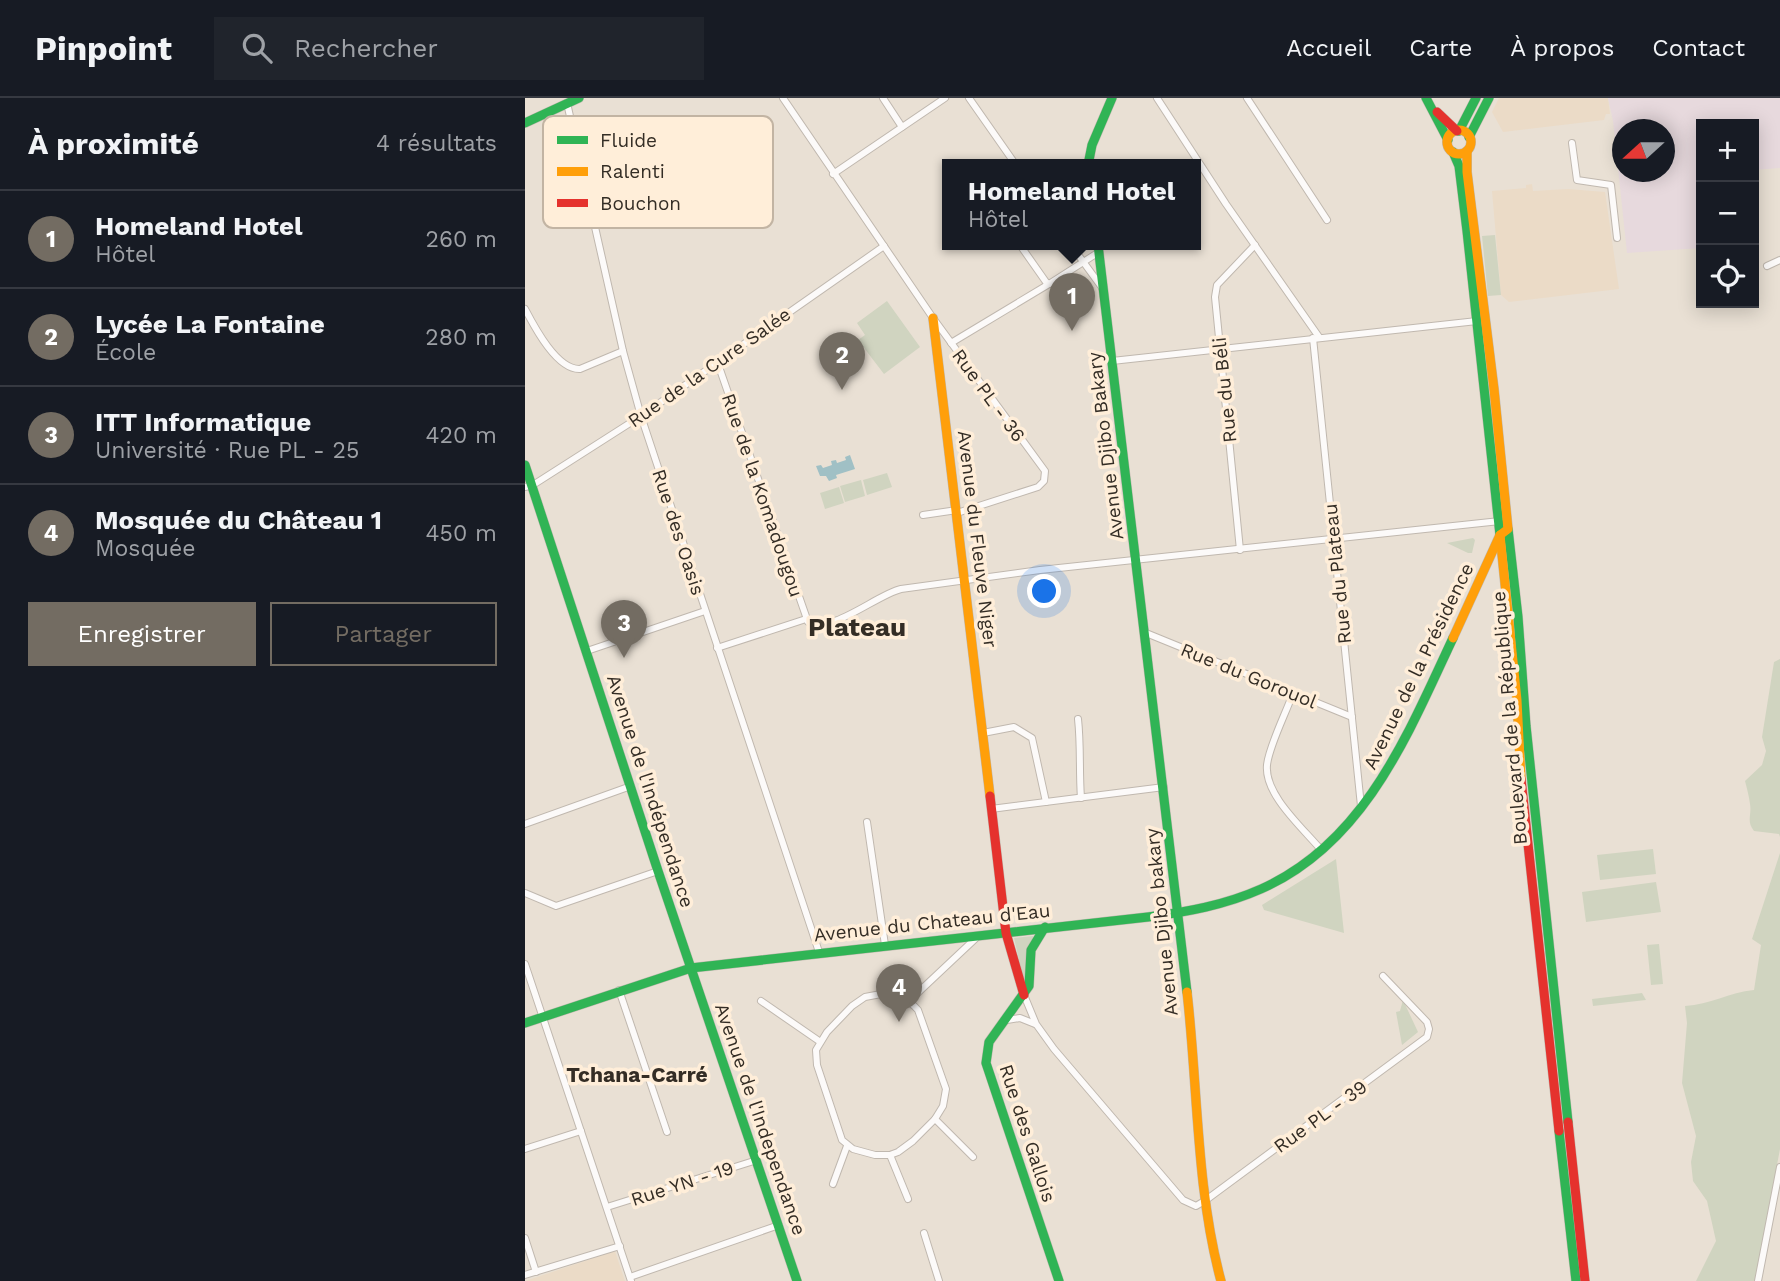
<!DOCTYPE html>
<html lang="fr">
<head>
<meta charset="utf-8">
<style>
  body { margin:0; font-family:"Work Sans",sans-serif; background:#20242c; color:#f1f3f6 }
  .controls { position:absolute; right:21px; top:21px; display:grid; overflow:hidden; border-radius:0px; box-shadow:0 4px 18px #0003 }
  .controls button { width:63px; height:63px; display:grid; place-items:center; padding:0; border:0; border-bottom:2px solid #363941; background:#171b24; color:#f1f3f6; font:35px sans-serif }
  .compass { position:absolute; left:1087px; top:21px; width:63px; height:63px; border-radius:50%; background:#171b24; box-shadow:0 4px 18px #0003; rotate:249deg }
  .you { position:absolute; left:520px; top:494px; width:24px; height:24px; margin:-18px; border:5px solid #fff; border-radius:50%; background:#1a73e8; box-shadow:0 0 0 10px #1a73e833 }
  .badge { display:grid; place-items:center; width:46px; height:46px; border-radius:50%; background:#736c62; color:#fff; font-size:23px; font-weight:700 }
  .pin { position:absolute; translate:-50% -58px; filter:drop-shadow(0 2px 4px #0008) }
  .pin::after { content:''; position:absolute; top:37px; width:24px; height:21px; background:inherit; clip-path:polygon(0 0,100% 0,50% 100%) }
  .popup { position:absolute; left:417px; top:61px; width:259px; height:91px; box-sizing:border-box; display:grid; place-content:center; border-radius:0px; background:#171b24; filter:drop-shadow(0 2px 5px #0005); font-size:23px; white-space:nowrap; color:#9ea1a6 }
  .popup b { font-size:26px; color:#f1f3f6 }
  .popup::after { content:''; position:absolute; left:50%; top:100%; margin-left:-14px; border:14px solid transparent; border-top-color:#171b24 }
  .list { margin:0; padding:0; list-style:none }
  h2 { display:flex; justify-content:space-between; align-items:center; height:91px; margin:0; padding:0 28px; font-size:30px }
  h2 small { font-size:23px; font-weight:400; color:#9ea1a6 }
  .list li { display:grid; grid-template-columns:46px 1fr auto; gap:21px; align-items:center; box-sizing:border-box; height:98px; padding:0 28px; border-top:2px solid #363941 }
  .list b { display:block; font-size:26px; white-space:nowrap }
  .list p { margin:0; font-size:23px; white-space:nowrap; color:#9ea1a6 }
  .list em { font-size:23px; font-style:normal; color:#9ea1a6 }
  .actions { display:flex; gap:14px; padding:21px 28px }
  .actions a { flex:1; padding:16px 0; border:2px solid #736c62; border-radius:0px; text-align:center; font-size:24px; color:#736c62 }
  .actions .main { background:#736c62; color:#fff }
  .icon { flex:none; width:38px; height:38px; fill:none; stroke:currentColor; stroke-width:2; stroke-linecap:round; stroke-linejoin:round }
  .map { position:relative; flex:none; width:1255px; height:1183px; overflow:hidden }
  header { display:flex; align-items:center; gap:42px; box-sizing:border-box; height:98px; padding:0 35px; background:#171b24; border-bottom:2px solid #363941 }
  header strong { font-size:33px }
  nav { display:flex; gap:38px; margin-inline-start:auto; font-size:24px }
  .search { width:490px; height:63px; background:#20242c; display:flex; align-items:center; gap:18px; box-sizing:border-box; padding:0 24px; border-radius:0px; color:#9ea1a6; font-size:26px }
  main { display:flex }
  aside { flex:1; background:#171b24 }
  .map>svg:first-child { display:block }
  .built { fill:#ebdbc7 }
  .medical { fill:#e7d9dd; fill-rule:evenodd }
  .green { fill:#d0d4c0 }
  .water { fill:#a0c0c5 }
  .lines { fill:none; stroke-linecap:round; stroke-linejoin:round }
  .street-casing { stroke:#c0b8af; stroke-width:8 }
  .fast-casing { stroke:#c0b8af; stroke-width:10 }
  .slow-casing { stroke:#c0b8af; stroke-width:10 }
  .jam-casing { stroke:#c0b8af; stroke-width:10 }
  .street { stroke:#fcfaf9; stroke-width:6 }
  .fast { stroke:#30b455; stroke-width:9 }
  .slow { stroke:#ff9f0a; stroke-width:9 }
  .jam { stroke:#e5322d; stroke-width:9 }
  .labels { text-anchor:middle; stroke-width:7; stroke-linejoin:round; paint-order:stroke }
  .street-label { font-size:19px; fill:#342d25; stroke:#ffeed9 }
  .neighbourhood-label { font-size:21px; font-weight:bold; fill:#342d25; stroke:#ffeed9 }
  .district-label { font-size:26px; font-weight:bold; fill:#342d25; stroke:#ffeed9 }
  .key { fill:#ffeed9; stroke:#c2b4a3; stroke-width:2 }
  .key-label { font-size:19px; fill:#342d25 }
</style>
</head>
<body>
<header>
<strong>Pinpoint</strong>
<div class="search"><svg class="icon" aria-label="search" viewBox="0 0 24 24"><circle cx="10" cy="10" r="6"/><path d="M15 15l6 6"/></svg>Rechercher</div>
<nav><a>Accueil</a><a>Carte</a><a>À propos</a><a>Contact</a></nav>
</header>
<main>
<aside>
<h2>À proximité<small>4 résultats</small></h2>
<ul class="list">
<li><span class="badge">1</span><div><b>Homeland Hotel</b><p>Hôtel</p></div><em>260 m</em></li>
<li><span class="badge">2</span><div><b>Lycée La Fontaine</b><p>École</p></div><em>280 m</em></li>
<li><span class="badge">3</span><div><b>ITT Informatique</b><p>Université · Rue PL - 25</p></div><em>420 m</em></li>
<li><span class="badge">4</span><div><b>Mosquée du Château 1</b><p>Mosquée</p></div><em>450 m</em></li>
</ul>
<div class="actions"><a class="main">Enregistrer</a><a>Partager</a></div>
</aside>
<div class="map">
<svg width="1255" height="1183" viewBox="0 0 1255 1183">
  <rect width="100%" height="100%" fill="#e9e0d4"/>
  <g class="built">
    <path d="M974 0H1083L1085 16H1081L1079 22 978 34 967 14Z"/>
    <path d="M1007 86 1008 93 1043 91 1080 94 1094 191 984 204 976 197 967 93 1001 90V87Z"/>
    <path d="M90 1153 100 1183H0Z"/>
  </g>
  <path class="medical" d="M1083 0H1255V70L1229 72V26H1176L1174 90 1176 92V150L1102 155 1088 23ZM1098 32H1140V74H1098Z"/>
  <g class="green">
    <path d="M970 137 976 197 963 198 957 138Z"/>
    <path d="M362 203 395 249 359 276 333 242 340 237 332 225Z"/>
    <path d="M362 375 367 389 342 397 338 382Z"/>
    <path d="M336 382 340 398 320 404 315 388Z"/>
    <path d="M314 389 319 405 300 411 295 395Z"/>
    <path d="M948 440 950 442 947 455H943L922 445Z"/>
    <path d="M1255 561V739L1254 736 1229 733C1221 723 1227 717 1225 706 1224 698 1222 691 1220 683L1237 667 1241 653 1237 639 1249 564Z"/>
    <path d="M1128 751 1131 776 1075 782 1072 757Z"/>
    <path d="M1255 755V1051L1230 1183H1171L1191 1143 1182 1103 1168 1083 1166 1064 1171 1038 1157 985 1162 925 1160 908C1185 907 1204 894 1229 892L1236 847 1227 841Z"/>
    <path d="M811 761 819 835 739 812 737 807Z"/>
    <path d="M1131 784 1136 814 1061 824 1057 794Z"/>
    <path d="M508 838 503 888H500L489 840Z"/>
    <path d="M1134 846 1138 886 1126 887 1122 847Z"/>
    <path d="M1117 895 1121 902 1068 908 1067 901Z"/>
    <path d="M878 902 893 934 877 947 871 914 875 913Z"/>
  </g>
  <path class="water" d="M325 357 330 371 311 377 312 380 304 383 301 378H295L291 368 296 367 298 370 307 367 306 363 311 362 312 365 321 362 320 359Z"/>
  <g class="lines">
    <g class="street-casing">
      <g id="street">
        <path d="M258 0 408 220 520 373 519 383 513 389 432 415"/>
        <path d="M358 0 377 29"/>
        <path d="M444 0 491 67"/>
        <path d="M632 0 701 106 794 239"/>
        <path d="M722 0 802 122"/>
        <path d="M42 5 98 253 116 318 294 854"/>
        <path d="M1047 45 1052 82 1086 87 1092 140"/>
        <path d="M308 76 420 0"/>
        <path d="M495 147 521 184 524 186 574 154"/>
        <path d="M546 147 578 191"/>
        <path d="M1242 168 1255 162"/>
        <path d="M0 211C10 230 32 272 55 271L98 253"/>
        <path d="M788 240 836 708"/>
        <path d="M426 245 524 186"/>
        <path d="M192 263 283 524C307 536 351 497 376 491L515 472 975 423"/>
        <path d="M587 263 952 223"/>
        <path d="M0 389 8 387 116 318 359 148"/>
        <path d="M398 417 432 412"/>
        <path d="M715 452 690 199 692 187 730 147"/>
        <path d="M621 535 827 619"/>
        <path d="M192 550 281 521"/>
        <path d="M62 553 180 513"/>
        <path d="M768 595C761 615 744 648 742 667 739 697 779 731 797 753"/>
        <path d="M553 621C556 648 554 673 556 700"/>
        <path d="M458 635 489 629 507 640 521 704"/>
        <path d="M466 711 639 689"/>
        <path d="M342 724 360 847"/>
        <path d="M0 726 106 688"/>
        <path d="M0 795 31 808 133 773"/>
        <path d="M0 866 106 1183"/>
        <path d="M94 892 142 1034"/>
        <path d="M356 896C371 898 383 900 393 912L421 991 418 1008 410 1021 388 1043 373 1054 365 1057H350L328 1051 317 1042 292 967 291 952 302 934 327 908 340 899Z"/>
        <path d="M499 897 511 926 529 951 658 1102 671 1108 681 1102 902 939 904 931 902 924 858 878"/>
        <path d="M236 903 294 943"/>
        <path d="M384 903 451 840"/>
        <path d="M482 922 495 920 510 926"/>
        <path d="M410 1021 448 1059"/>
        <path d="M0 1051 56 1033"/>
        <path d="M365 1057 383 1101"/>
        <path d="M308 1086 322 1048"/>
        <path d="M82 1109 232 1062"/>
        <path d="M399 1135 414 1183"/>
        <path d="M0 1140 11 1174"/>
        <path d="M0 1177 95 1148"/>
        <path d="M105 1179 254 1127"/>
        <path d="M1233 1183 1255 1069"/>
      </g>
    </g>
    <g class="fast-casing">
      <g id="fast">
        <path d="M901 0 923 42"/>
        <path d="M0 25 54 0"/>
        <path d="M934 33 951 0"/>
        <path d="M944 39 964 0"/>
        <path d="M928 54 934 68 942 133 975 437"/>
        <path d="M563 67 567 47 587 0"/>
        <path d="M573 147 662 894"/>
        <path d="M0 367 133 773 272 1183"/>
        <path d="M983 431 993 519 1001 628 1043 1024"/>
        <path d="M520 829 506 852 504 888 464 944 461 965 534 1183"/>
        <path d="M166 870 623 819C662 814 700 807 736 791 840 745 883 636 928 540"/>
        <path d="M0 925 166 870"/>
        <path d="M1034 1033 1051 1183"/>
      </g>
    </g>
    <g class="slow-casing">
      <g id="slow">
        <circle cx="934" cy="44" r="12"/>
        <path d="M408 220 465 698"/>
        <path d="M975 437 992 602 996 681"/>
        <path d="M928 540 975 437 983 431 969 291 942 74V53"/>
        <path d="M662 894C673 989 671 1091 696 1183"/>
      </g>
    </g>
    <g class="jam-casing">
      <g id="jam">
        <path d="M912 14 932 33"/>
        <path d="M996 681 1034 1033"/>
        <path d="M465 698 481 835 499 897"/>
        <path d="M1043 1024 1060 1183"/>
      </g>
    </g>
    <use href="#street" class="street"/>
    <use href="#fast" class="fast"/>
    <use href="#slow" class="slow"/>
    <use href="#jam" class="jam"/>
  </g>
  <g class="labels">
    <g class="street-label">
      <text transform="translate(184 269) rotate(-35)" y="7">Rue de la Cure Salée</text>
      <text transform="translate(699 292) rotate(-96)" y="7">Rue du Béli</text>
      <text transform="translate(464 297) rotate(54)" y="7">Rue PL - 36</text>
      <text transform="translate(580 348) rotate(-97)" y="7">Avenue Djibo Bakary</text>
      <text transform="translate(238 397) rotate(71)" y="7">Rue de la Komadougou</text>
      <text transform="translate(154 434) rotate(72)" y="7">Rue des Oasis</text>
      <text transform="translate(453 441) rotate(83)" y="7">Avenue du Fleuve Niger</text>
      <text transform="translate(812 476) rotate(-96)" y="7">Rue du Plateau</text>
      <text transform="translate(893 568) rotate(-64)" y="7">Avenue de la Présidence</text>
      <text transform="translate(724 577) rotate(22)" y="7">Rue du Gorouol</text>
      <text transform="translate(984 620) rotate(-95)" y="7">Boulevard de la République</text>
      <text transform="translate(126 693) rotate(72)" y="7">Avenue de l'Indépendance</text>
      <text transform="translate(407 824) rotate(-6)" y="7">Avenue du Chateau d'Eau</text>
      <text transform="translate(636 824) rotate(-96)" y="7">Avenue Djibo bakary</text>
      <text transform="translate(795 1018) rotate(-36)" y="7">Rue PL - 39</text>
      <text transform="translate(236 1021) rotate(71)" y="7">Avenue de l'Independance</text>
      <text transform="translate(503 1035) rotate(72)" y="7">Rue des Gallois</text>
      <text transform="translate(157 1085) rotate(-18)" y="7">Rue YN - 19</text>
    </g>
    <g class="neighbourhood-label">
      <text x="112" y="984">Tchana-Carré</text>
    </g>
    <g class="district-label">
      <text x="332" y="538">Plateau</text>
    </g>
  </g>
  <rect x="18" y="18" width="230" height="112" rx="10" class="key"/>
  <rect x="32" y="38" width="31" height="8" fill="#30b455"/>
  <rect x="32" y="69" width="31" height="9" fill="#ff9f0a"/>
  <rect x="32" y="101" width="31" height="8" fill="#e5322d"/>
  <g class="key-label">
    <text x="75" y="49">Fluide</text>
    <text x="75" y="80">Ralenti</text>
    <text x="75" y="112">Bouchon</text>
  </g>
</svg>
<div class="controls">
<button>+</button>
<button>−</button>
<button><svg class="icon" aria-label="locate" viewBox="0 0 24 24"><circle cx="12" cy="12" r="6"/><path d="M12 2v4M12 18v4M2 12h4M18 12h4"/></svg></button>
</div>
<svg class="compass" viewBox="-18 -18 36 36"><path d="M0-13l5 13h-10z" fill="#e53935"/><path d="M0 13l5-13h-10z" fill="#9ea1a6"/></svg>
<div class="you"></div>
<div class="pin badge" style="left:547px;top:233px">1</div>
<div class="popup"><b>Homeland Hotel</b>Hôtel</div>
<div class="pin badge" style="left:317px;top:292px">2</div>
<div class="pin badge" style="left:99px;top:560px">3</div>
<div class="pin badge" style="left:374px;top:924px">4</div>
</div>
</main>
</body>
</html>
